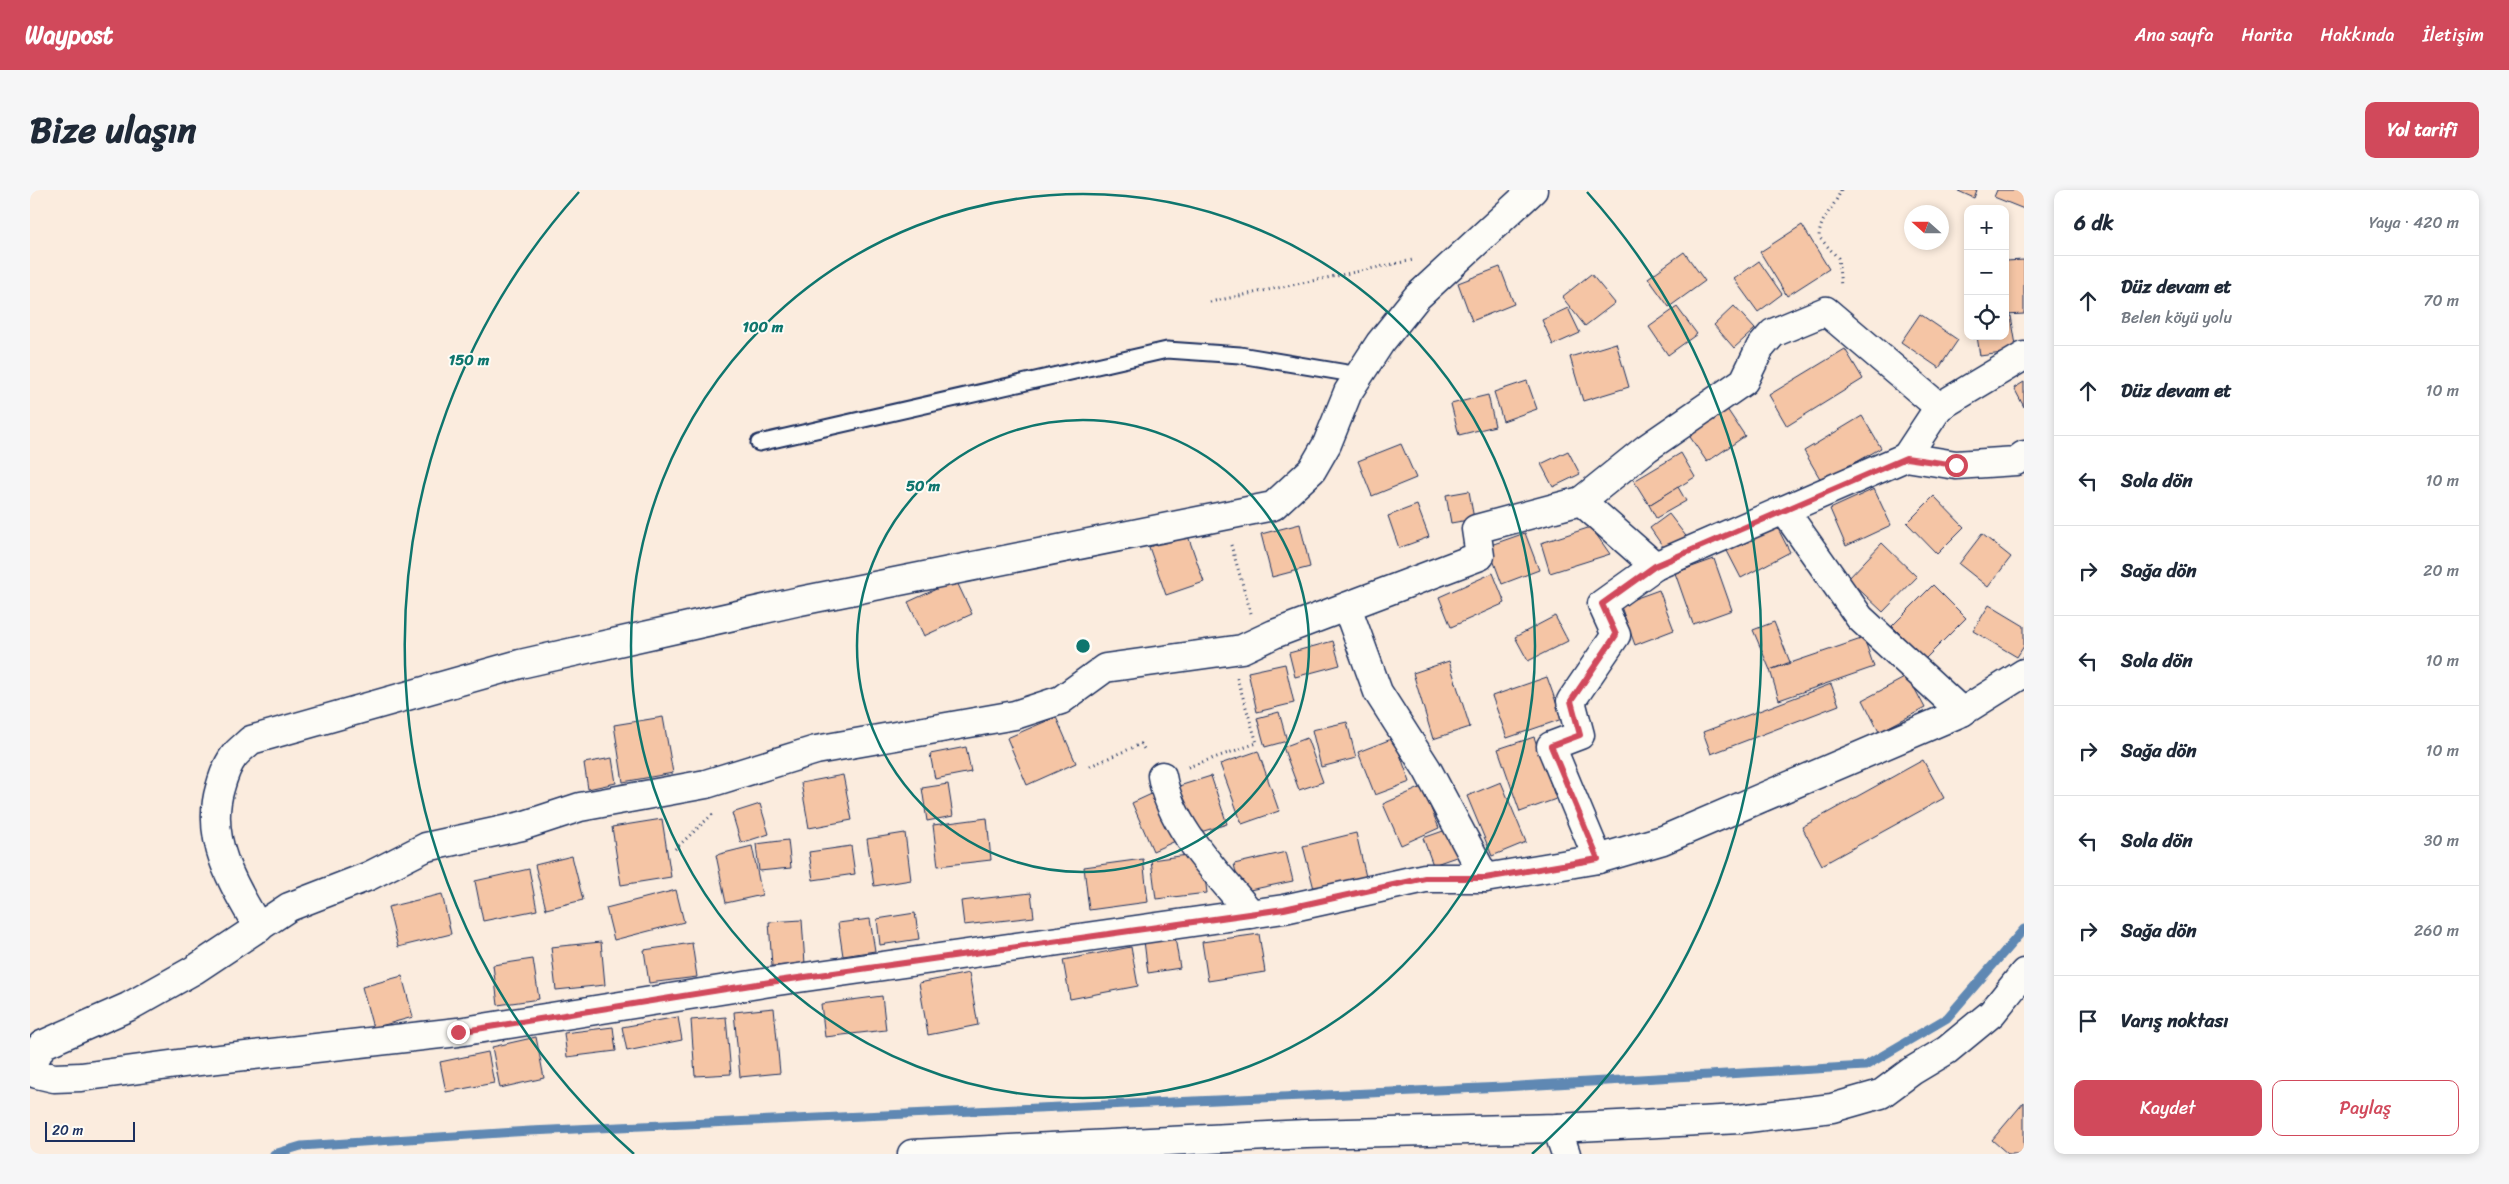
<!DOCTYPE html>
<html lang="tr">
<head>
<meta charset="utf-8">
<style>
  body { margin:0; font-family:Sriracha,sans-serif; background:#f6f6f7; color:#1f2937 }
  .controls { position:absolute; right:15px; top:15px; display:grid; overflow:hidden; border-radius:10px; box-shadow:0 2px 8px #0003 }
  .controls button { width:45px; height:45px; display:grid; place-items:center; padding:0; border:0; border-bottom:1px solid #e0e1e3; background:#fff; color:#1f2937; font:25px sans-serif }
  .compass { position:absolute; left:1874px; top:15px; width:45px; height:45px; border-radius:50%; background:#fff; box-shadow:0 2px 8px #0003; rotate:291deg }
  .scale { position:absolute; left:15px; bottom:12px; width:90px; box-sizing:border-box; padding-left:5px; border:2px solid #1b2f5e; border-top:0; font-size:14px; line-height:18px; white-space:nowrap; color:#1b2f5e; -webkit-text-stroke:4px #fdfcf7; paint-order:stroke }
  .stop { position:absolute; width:15px; height:15px; margin:-11px; border:4px solid #d1495b; border-radius:50%; background:#fff }
  .stop.end { background:#d1495b; border-color:#fff; box-shadow:0 1px 5px #0008 }
  .list { margin:0; padding:0; list-style:none }
  h2 { display:flex; justify-content:space-between; align-items:center; height:65px; margin:0; padding:0 20px; font-size:21px }
  h2 small { font-size:16px; font-weight:400; color:#747a83 }
  .list li { display:grid; grid-template-columns:32px 1fr auto; gap:15px; align-items:center; box-sizing:border-box; height:90px; padding:0 20px; border-top:1px solid #e0e1e3 }
  .list b { display:block; font-size:19px; white-space:nowrap }
  .list p { margin:0; font-size:16px; white-space:nowrap; color:#747a83 }
  .list em { font-size:16px; font-style:normal; color:#747a83 }
  .actions { display:flex; gap:10px; padding:15px 20px }
  .actions a { flex:1; padding:11px 0; border:1px solid #d1495b; border-radius:10px; text-align:center; font-size:18px; color:#d1495b }
  .actions .main { background:#d1495b; color:#fff }
  .icon { flex:none; width:28px; height:28px; fill:none; stroke:currentColor; stroke-width:2; stroke-linecap:round; stroke-linejoin:round }
  .map { position:relative; flex:none; width:1994px; height:964px; overflow:hidden; border-radius:10px }
  header { display:flex; align-items:center; gap:30px; box-sizing:border-box; height:70px; padding:0 25px; background:#d1495b; color:#fff }
  header strong { font-size:24px }
  nav { display:flex; gap:28px; margin-inline-start:auto; font-size:18px }
  .intro { display:flex; align-items:center; justify-content:space-between; box-sizing:border-box; height:120px; padding:0 30px }
  h1 { margin:0; font-size:35px }
  .button { padding:12px 22px; border-radius:10px; background:#d1495b; color:#fff; font-size:18px; font-weight:700 }
  main { display:flex; gap:30px; padding:0 30px }
  aside { flex:1; background:#fff; border-radius:10px; box-shadow:0 2px 8px #0003 }
  .map>svg:first-child { display:block }
  .lines { fill:none; stroke-linecap:round; stroke-linejoin:round }
  .stream { stroke:#5f88b3; stroke-width:9 }
  .building { fill:#f5c5a5; stroke:#1b2f5e }
  .service-casing { stroke:#1b2f5e; stroke-width:19 }
  .minor-casing { stroke:#1b2f5e; stroke-width:31 }
  .tertiary-casing { stroke:#1b2f5e; stroke-width:31 }
  .path { stroke:#1b2f5e; stroke-width:3; stroke-dasharray:1 4; stroke-linecap:butt }
  .service { stroke:#fdfcf7; stroke-width:15 }
  .minor { stroke:#fdfcf7; stroke-width:28 }
  .tertiary { stroke:#fdfcf7; stroke-width:28 }
  .route { stroke:#d1495b; stroke-width:6 }
  .ring { fill:none; stroke:#0f766e; stroke-width:2.5 }
  .centre { fill:#0f766e; stroke:#fdfcf7; stroke-width:2.5 }
  .ring-label { font-size:15px; text-anchor:middle; font-weight:bold; fill:#0f766e; stroke:#fdfcf7; stroke-width:4; stroke-linejoin:round; paint-order:stroke }
</style>
</head>
<body>
<header>
<strong>Waypost</strong>
<nav><a>Ana sayfa</a><a>Harita</a><a>Hakkında</a><a>İletişim</a></nav>
</header>
<div class="intro"><h1>Bize ulaşın</h1><a class="button">Yol tarifi</a></div>
<main>
<div class="map">
<svg width="1994" height="964" viewBox="0 0 1994 964">
  <rect width="100%" height="100%" fill="#fbecde"/>
  <filter id="ink" filterUnits="userSpaceOnUse"><feTurbulence type="fractalNoise" baseFrequency=".02" numOctaves="2"/><feDisplacementMap in="SourceGraphic" scale="10" xChannelSelector="R" yChannelSelector="G"/><feConvolveMatrix kernelMatrix="1 2 1 2 8 2 1 2 1" color-interpolation-filters="sRGB"/></filter>
  <g filter="url(#ink)">
    <g class="lines">
      <path class="stream" d="M244 964 271 956 500 941 1473 897 1835 876 1917 828 1994 739"/>
    </g>
    <g class="building">
      <path d="M1926 0H1947L1944 8Z"/>
      <path d="M1967 0H1994V19L1964 7Z"/>
      <path d="M1772 35 1799 79 1757 106 1730 62Z"/>
      <path d="M1654 62 1675 91 1639 117 1618 88Z"/>
      <path d="M1994 70V124L1975 125V71Z"/>
      <path d="M1729 71 1752 104 1728 122 1704 89Z"/>
      <path d="M1470 77 1484 114 1442 131 1428 93Z"/>
      <path d="M1561 84 1585 113 1555 136 1532 107Z"/>
      <path d="M1704 116 1725 139 1704 158 1684 135Z"/>
      <path d="M1647 117 1667 144 1638 165 1619 137Z"/>
      <path d="M1538 118 1550 143 1523 155 1512 130Z"/>
      <path d="M1890 124 1928 150 1909 178 1871 152Z"/>
      <path d="M1981 126 1987 161 1950 166 1947 146H1975V127Z"/>
      <path d="M1586 153 1599 197 1553 211 1540 167Z"/>
      <path d="M1815 159 1833 189 1757 236 1739 205Z"/>
      <path d="M1497 191 1507 219 1473 231 1464 202Z"/>
      <path d="M1994 192V217L1984 198Z"/>
      <path d="M1458 205 1465 236 1429 245 1421 214Z"/>
      <path d="M1695 216 1715 246 1677 272 1656 241Z"/>
      <path d="M1832 226 1851 258 1792 292 1774 261Z"/>
      <path d="M1371 254 1386 288 1342 306 1328 271Z"/>
      <path d="M1538 261 1550 284 1523 297 1511 274Z"/>
      <path d="M1651 263 1665 287 1619 315 1604 291Z"/>
      <path d="M1648 297 1656 311 1626 328 1619 315Z"/>
      <path d="M1844 299 1861 335 1816 356 1800 319Z"/>
      <path d="M1439 301 1444 329 1421 333 1416 305Z"/>
      <path d="M1904 306 1934 337 1907 364 1877 333Z"/>
      <path d="M1387 315 1399 347 1369 358 1358 326Z"/>
      <path d="M1639 324 1662 354 1638 364 1620 338Z"/>
      <path d="M1745 333 1760 362 1711 388 1696 359Z"/>
      <path d="M1270 334 1280 377 1242 387 1231 344Z"/>
      <path d="M1561 337 1580 364 1520 383 1511 353Z"/>
      <path d="M1157 343 1174 392 1136 405 1119 357Z"/>
      <path d="M1495 343 1509 380 1472 394 1458 356Z"/>
      <path d="M1952 344 1981 367 1958 397 1929 374Z"/>
      <path d="M1852 353 1887 387 1853 422 1818 389Z"/>
      <path d="M1684 369 1702 420 1663 434 1645 383Z"/>
      <path d="M1463 383 1475 413 1421 437 1409 407Z"/>
      <path d="M926 390 942 424 894 446 878 412Z"/>
      <path d="M1903 395 1936 428 1895 469 1862 436Z"/>
      <path d="M1629 400 1644 440 1605 455 1590 414Z"/>
      <path d="M1959 415 1994 436V456L1987 467 1943 441Z"/>
      <path d="M1525 426 1538 451 1498 471 1485 447Z"/>
      <path d="M1744 432 1760 472 1740 480 1723 440Z"/>
      <path d="M1834 448 1844 477 1749 510 1740 480Z"/>
      <path d="M1303 451 1310 475 1265 487 1259 463Z"/>
      <path d="M1419 471 1440 537 1403 549 1383 483Z"/>
      <path d="M1255 474 1264 513 1227 522 1218 482Z"/>
      <path d="M1878 486 1895 518 1849 542 1833 510Z"/>
      <path d="M1517 487 1532 529 1477 548 1462 506Z"/>
      <path d="M1801 494 1809 515 1681 564 1673 542Z"/>
      <path d="M1249 522 1257 551 1235 557 1227 528Z"/>
      <path d="M633 527 643 583 593 592 584 535Z"/>
      <path d="M1026 527 1046 573 997 595 977 548Z"/>
      <path d="M1317 532 1326 568 1291 577 1282 540Z"/>
      <path d="M1504 547 1526 609 1490 622 1468 559Z"/>
      <path d="M1277 548 1293 592 1269 600 1253 557Z"/>
      <path d="M1364 548 1380 592 1345 605 1328 562Z"/>
      <path d="M936 557 941 582 905 589 900 564Z"/>
      <path d="M1228 561 1249 621 1212 634 1190 574Z"/>
      <path d="M582 568 586 593 558 599 554 573Z"/>
      <path d="M1893 570 1914 608 1792 675 1772 637Z"/>
      <path d="M813 585 822 630 779 638 771 593Z"/>
      <path d="M1181 586 1197 634 1164 644 1149 596Z"/>
      <path d="M1471 592 1496 652 1462 666 1437 606Z"/>
      <path d="M918 594 923 626 897 631 892 598Z"/>
      <path d="M1392 597 1409 638 1371 655 1353 614Z"/>
      <path d="M1128 601 1150 649 1123 661 1102 613Z"/>
      <path d="M730 614 739 644 711 653 702 623Z"/>
      <path d="M957 628 961 670 908 676 903 635Z"/>
      <path d="M632 629 641 687 591 695 582 637Z"/>
      <path d="M1419 639 1429 666 1403 675 1393 648Z"/>
      <path d="M875 643 881 690 844 696 837 649Z"/>
      <path d="M1326 643 1336 687 1284 699 1273 656Z"/>
      <path d="M758 650 761 678 729 681 726 654Z"/>
      <path d="M722 656 732 705 696 713 686 665Z"/>
      <path d="M821 656 825 684 783 690 779 662Z"/>
      <path d="M1256 662 1263 691 1210 702 1204 674Z"/>
      <path d="M1172 663 1177 703 1126 709 1121 670Z"/>
      <path d="M542 666 553 710 516 719 505 675Z"/>
      <path d="M1113 669 1118 712 1059 720 1054 677Z"/>
      <path d="M499 679 507 720 453 731 445 691Z"/>
      <path d="M646 700 654 732 584 750 576 718Z"/>
      <path d="M1001 703 1004 727 934 735 931 711Z"/>
      <path d="M412 704 421 744 368 757 358 717Z"/>
      <path d="M885 723 889 749 850 755 847 729Z"/>
      <path d="M840 729 845 761 813 766 808 733Z"/>
      <path d="M772 730 775 774 742 776 739 732Z"/>
      <path d="M1229 744 1235 782 1178 791 1172 752Z"/>
      <path d="M1145 747 1150 778 1118 783 1114 751Z"/>
      <path d="M571 752 575 795 526 800 521 757Z"/>
      <path d="M662 753 667 787 619 793 614 760Z"/>
      <path d="M1101 757 1108 796 1040 809 1033 770Z"/>
      <path d="M503 769 509 809 468 815 463 775Z"/>
      <path d="M939 783 948 835 898 845 889 793Z"/>
      <path d="M372 786 383 827 343 838 332 797Z"/>
      <path d="M852 806 856 840 795 847 791 814Z"/>
      <path d="M744 818 750 883 710 887 704 822Z"/>
      <path d="M648 827 652 850 597 861 592 837Z"/>
      <path d="M696 827 701 884 665 886 661 830Z"/>
      <path d="M583 837 586 861 537 867 534 843Z"/>
      <path d="M506 847 514 888 470 898 462 857Z"/>
      <path d="M458 862 464 893 416 902 410 872Z"/>
      <path d="M1994 912V964H1978L1962 950Z"/>
    </g>
    <g class="lines">
      <g class="service-casing">
        <path id="service" d="M729 253 1137 160 1210 165 1329 185"/>
      </g>
      <g class="minor-casing">
        <g id="minor">
          <path d="M1876 267 1909 217 1994 166"/>
          <path d="M1551 311 1617 258 1714 191 1730 158 1743 143 1796 121 1909 217"/>
          <path d="M1754 320 1830 428 1932 522"/>
          <path d="M1625 376 1551 311 1446 339 1450 366 1244 444 1212 459 1075 478 1031 510 985 525 786 560 676 594 550 617 492 636 396 657 339 686 259 717 164 780 98 817 12 855 4 871 7 884 24 888 51 887 162 872 428 842 740 792 1254 719 1395 688H1455L1568 669 1633 650 1932 522 1994 483"/>
          <path d="M1317 417 1348 502 1397 579 1455 688"/>
          <path d="M1132 586C1141 639 1189 684 1221 724"/>
          <path d="M1568 669 1521 556 1550 545 1541 511 1586 445 1572 414 1625 376 1876 267 1926 275 1986 271 1994 265"/>
          <path d="M229 738C203 696 175 648 190 598 193 587 197 575 204 566 209 560 216 555 221 550L490 474 770 411 1243 316 1282 280 1297 254 1318 202 1350 153 1387 107 1503 0"/>
          <path d="M1527 938 1536 964"/>
        </g>
      </g>
      <g class="tertiary-casing">
        <path id="tertiary" d="M882 964 1276 944 1527 938 1710 929 1802 918 1851 904 1882 881 1917 860 1962 823 1994 783"/>
      </g>
      <g class="path">
        <path d="M1811 0C1804 19 1790 27 1789 47L1808 68 1811 96"/>
        <path d="M1180 112 1383 70"/>
        <path d="M1201 355 1221 423"/>
        <path d="M1060 576 1111 554 1116 562"/>
        <path d="M1158 577 1227 553 1207 488"/>
        <path d="M645 659 684 623"/>
      </g>
      <use href="#service" class="service"/>
      <use href="#minor" class="minor"/>
      <use href="#tertiary" class="tertiary"/>
    </g>
  </g>
  <g class="lines" filter="url(#ink)">
    <path class="route" d="M428 842 740 792 1254 719 1395 688H1455L1568 669 1521 556 1550 545 1541 511 1586 445 1572 414 1625 376 1876 268 1926 275"/>
  </g>
  <g class="ring">
    <circle cx="1053" cy="456" r="226"/>
    <circle cx="1053" cy="456" r="452"/>
    <path d="M604 964A678 678 0 0 1 549 2M1557 2A678 678 0 0 1 1502 964"/>
  </g>
  <circle cx="1053" cy="456" r="8" class="centre"/>
  <g class="ring-label">
    <text x="733" y="142">100 m</text>
    <text x="439" y="175">150 m</text>
    <text x="893" y="301">50 m</text>
  </g>
</svg>
<div class="controls">
<button>+</button>
<button>−</button>
<button><svg class="icon" aria-label="locate" viewBox="0 0 24 24"><circle cx="12" cy="12" r="6"/><path d="M12 2v4M12 18v4M2 12h4M18 12h4"/></svg></button>
</div>
<svg class="compass" viewBox="-18 -18 36 36"><path d="M0-13l5 13h-10z" fill="#e53935"/><path d="M0 13l5-13h-10z" fill="#747a83"/></svg>
<div class="scale">20 m</div>
<div class="stop" style="left:1926px;top:275px"></div>
<div class="stop end" style="left:428px;top:842px"></div>
</div>
<aside>
<h2>6 dk<small>Yaya · 420 m</small></h2>
<ul class="list">
<li><svg class="icon" aria-label="ahead" viewBox="0 0 24 24"><path d="M12 20V5M6 11l6-6 6 6"/></svg><div><b>Düz devam et</b><p>Belen köyü yolu</p></div><em>70 m</em></li>
<li><svg class="icon" aria-label="ahead" viewBox="0 0 24 24"><path d="M12 20V5M6 11l6-6 6 6"/></svg><div><b>Düz devam et</b></div><em>10 m</em></li>
<li><svg class="icon" aria-label="left" viewBox="0 0 24 24"><path d="M17 20v-9H6M10 6l-5 5 5 5"/></svg><div><b>Sola dön</b></div><em>10 m</em></li>
<li><svg class="icon" aria-label="right" viewBox="0 0 24 24"><path d="M7 20v-9h11M14 6l5 5-5 5"/></svg><div><b>Sağa dön</b></div><em>20 m</em></li>
<li><svg class="icon" aria-label="left" viewBox="0 0 24 24"><path d="M17 20v-9H6M10 6l-5 5 5 5"/></svg><div><b>Sola dön</b></div><em>10 m</em></li>
<li><svg class="icon" aria-label="right" viewBox="0 0 24 24"><path d="M7 20v-9h11M14 6l5 5-5 5"/></svg><div><b>Sağa dön</b></div><em>10 m</em></li>
<li><svg class="icon" aria-label="left" viewBox="0 0 24 24"><path d="M17 20v-9H6M10 6l-5 5 5 5"/></svg><div><b>Sola dön</b></div><em>30 m</em></li>
<li><svg class="icon" aria-label="right" viewBox="0 0 24 24"><path d="M7 20v-9h11M14 6l5 5-5 5"/></svg><div><b>Sağa dön</b></div><em>260 m</em></li>
<li><svg class="icon" aria-label="arrive" viewBox="0 0 24 24"><path d="M6 21V4h12l-3 4 3 4H6"/></svg><div><b>Varış noktası</b></div></li>
</ul>
<div class="actions"><a class="main">Kaydet</a><a>Paylaş</a></div>
</aside>
</main>
</body>
</html>
